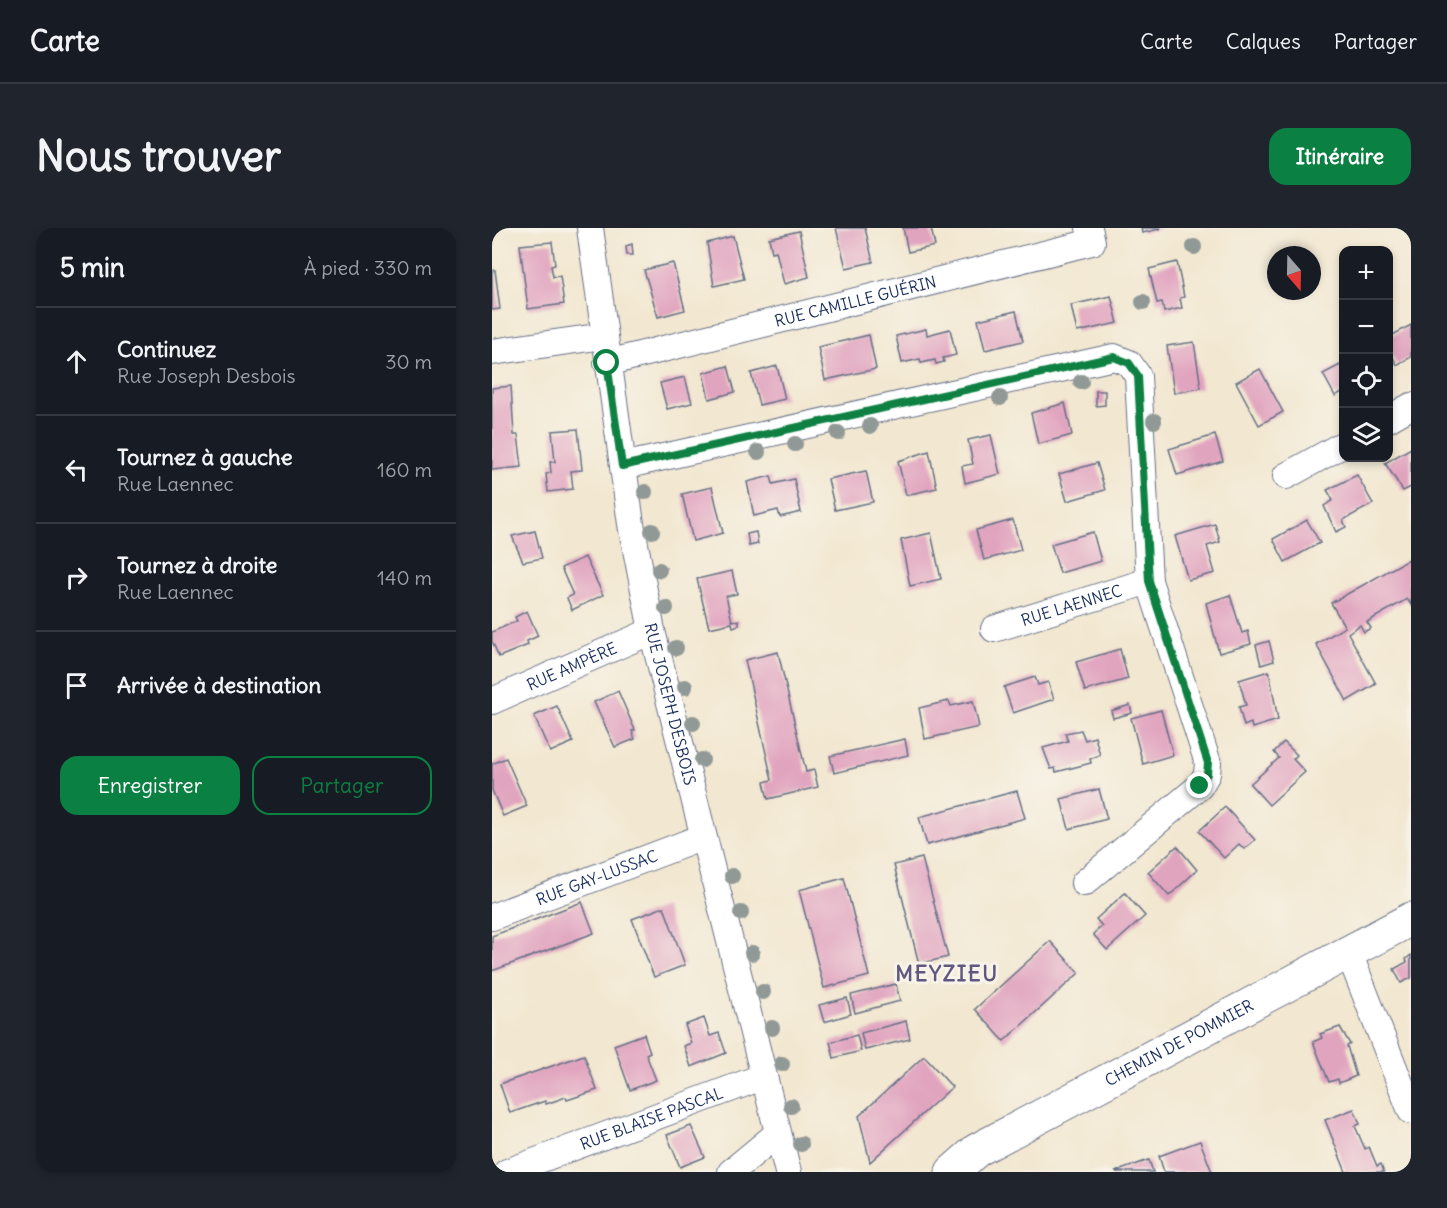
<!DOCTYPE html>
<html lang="fr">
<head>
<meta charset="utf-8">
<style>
  body { margin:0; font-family:Delius,sans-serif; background:#20242c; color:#f1f3f6 }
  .controls { position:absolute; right:18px; top:18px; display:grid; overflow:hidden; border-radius:12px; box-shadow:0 3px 9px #0003 }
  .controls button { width:54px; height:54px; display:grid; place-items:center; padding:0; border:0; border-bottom:2px solid #363941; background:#171b24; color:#f1f3f6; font:30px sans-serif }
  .compass { position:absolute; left:775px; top:18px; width:54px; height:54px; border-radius:50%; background:#171b24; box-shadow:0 3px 9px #0003; rotate:160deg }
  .stop { position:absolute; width:18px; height:18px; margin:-14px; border:4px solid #0b8043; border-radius:50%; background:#fff }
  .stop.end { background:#0b8043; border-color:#fff; box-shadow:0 2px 6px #0008 }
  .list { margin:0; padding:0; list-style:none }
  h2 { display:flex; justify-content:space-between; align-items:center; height:78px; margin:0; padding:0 24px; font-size:26px }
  h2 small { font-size:20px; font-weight:400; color:#9ea1a6 }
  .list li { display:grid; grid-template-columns:39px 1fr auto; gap:18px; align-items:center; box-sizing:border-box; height:108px; padding:0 24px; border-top:2px solid #363941 }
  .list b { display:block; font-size:22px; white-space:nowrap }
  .list p { margin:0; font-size:20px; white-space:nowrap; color:#9ea1a6 }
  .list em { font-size:20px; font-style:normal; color:#9ea1a6 }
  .actions { display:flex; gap:12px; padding:18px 24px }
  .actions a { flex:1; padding:14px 0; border:2px solid #0b8043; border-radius:18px; text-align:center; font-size:21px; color:#0b8043 }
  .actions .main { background:#0b8043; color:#fff }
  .icon { flex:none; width:33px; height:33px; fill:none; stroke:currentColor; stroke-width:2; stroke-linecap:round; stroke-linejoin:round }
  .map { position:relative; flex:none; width:919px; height:944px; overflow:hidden; border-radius:18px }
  header { display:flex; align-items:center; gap:36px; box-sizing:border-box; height:84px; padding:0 30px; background:#171b24; border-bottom:2px solid #363941 }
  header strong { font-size:28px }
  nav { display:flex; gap:33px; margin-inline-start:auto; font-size:21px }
  .intro { display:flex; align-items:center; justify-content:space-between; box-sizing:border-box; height:144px; padding:0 36px }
  h1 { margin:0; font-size:42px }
  .button { padding:15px 27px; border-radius:18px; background:#0b8043; color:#fff; font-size:21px; font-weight:700 }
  main { display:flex; gap:36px; padding:0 36px }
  aside { flex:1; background:#171b24; border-radius:18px; box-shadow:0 3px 9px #0003 }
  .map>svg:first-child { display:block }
  .building { fill:#e1a4bf }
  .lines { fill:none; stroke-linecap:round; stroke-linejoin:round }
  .street-casing { stroke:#666f86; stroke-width:28 }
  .secondary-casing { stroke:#666f86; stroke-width:35 }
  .street { stroke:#fff; stroke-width:26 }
  .secondary { stroke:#fff; stroke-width:33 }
  .tree { fill:#919996 }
  .route { stroke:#0b8043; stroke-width:8 }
  .labels { text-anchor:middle; stroke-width:6; stroke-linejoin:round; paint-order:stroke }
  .street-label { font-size:16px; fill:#1b2f5e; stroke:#f7f3e8 }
  .district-label { font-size:22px; font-weight:bold; letter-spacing:1.5px; fill:#605880; stroke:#f7f3e8 }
</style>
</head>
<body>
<header>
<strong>Carte</strong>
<nav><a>Carte</a><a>Calques</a><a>Partager</a></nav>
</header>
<div class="intro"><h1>Nous trouver</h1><a class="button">Itinéraire</a></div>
<main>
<aside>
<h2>5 min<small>À pied · 330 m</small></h2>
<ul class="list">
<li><svg class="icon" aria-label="ahead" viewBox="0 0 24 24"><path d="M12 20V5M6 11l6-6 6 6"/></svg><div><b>Continuez</b><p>Rue Joseph Desbois</p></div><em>30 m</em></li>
<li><svg class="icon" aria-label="left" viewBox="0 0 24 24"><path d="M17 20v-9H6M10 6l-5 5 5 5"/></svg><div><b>Tournez à gauche</b><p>Rue Laennec</p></div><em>160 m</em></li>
<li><svg class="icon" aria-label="right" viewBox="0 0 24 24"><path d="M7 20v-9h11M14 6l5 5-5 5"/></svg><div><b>Tournez à droite</b><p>Rue Laennec</p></div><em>140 m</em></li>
<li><svg class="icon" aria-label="arrive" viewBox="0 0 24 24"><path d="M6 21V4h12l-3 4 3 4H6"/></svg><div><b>Arrivée à destination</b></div></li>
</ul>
<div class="actions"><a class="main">Enregistrer</a><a>Partager</a></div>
</aside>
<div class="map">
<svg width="919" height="944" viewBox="0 0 919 944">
  <rect width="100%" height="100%" fill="#f7f3e8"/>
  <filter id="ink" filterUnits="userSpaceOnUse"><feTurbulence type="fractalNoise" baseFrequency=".0167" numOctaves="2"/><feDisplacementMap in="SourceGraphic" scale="12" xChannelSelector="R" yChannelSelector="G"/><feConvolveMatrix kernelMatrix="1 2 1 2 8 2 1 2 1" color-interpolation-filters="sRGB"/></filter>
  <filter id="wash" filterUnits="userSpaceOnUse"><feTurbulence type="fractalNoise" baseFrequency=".008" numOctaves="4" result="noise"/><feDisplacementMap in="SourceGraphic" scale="24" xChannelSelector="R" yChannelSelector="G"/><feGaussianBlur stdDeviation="1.35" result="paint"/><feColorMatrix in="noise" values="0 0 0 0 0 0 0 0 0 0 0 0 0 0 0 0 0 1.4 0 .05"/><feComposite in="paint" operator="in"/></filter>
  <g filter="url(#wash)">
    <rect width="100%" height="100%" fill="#f2e7d0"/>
    <g id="blocks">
      <g class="building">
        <path d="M344 0H373L381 34 354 40Z"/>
        <path d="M411 0H439L443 18 416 24Z"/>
        <path d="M649 0H668V1L650 5Z"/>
        <path d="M307 3 317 49 292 56 284 23 280 24 277 10Z"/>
        <path d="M241 8 252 51 222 58 215 15Z"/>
        <path d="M60 14 63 37 59 38 61 49 68 48 72 76 36 81 28 17Z"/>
        <path d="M140 16 141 27H135L134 18Z"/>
        <path d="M685 34 692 69 688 70 690 80 672 84 670 74 665 75 657 41Z"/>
        <path d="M181 35 193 82 166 89 152 42Z"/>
        <path d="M3 42 8 81 0 82V43Z"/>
        <path d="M619 68 626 95 585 104 579 77Z"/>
        <path d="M524 83 531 113 493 122 486 92Z"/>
        <path d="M919 97V129L905 137 897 121V109Z"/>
        <path d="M434 101 435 107 458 101 464 127 451 130 452 134 444 136 443 132 429 135 428 131 410 135 404 108Z"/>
        <path d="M377 107 384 141 333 152 326 119Z"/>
        <path d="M702 114 709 160 682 165 675 118Z"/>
        <path d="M852 135V163L843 168 831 146Z"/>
        <path d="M236 138 243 164 217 171 211 145Z"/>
        <path d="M285 138 293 171 267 177 259 145Z"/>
        <path d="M768 141 791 184 767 197 744 154Z"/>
        <path d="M193 149 200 175 175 181 168 155Z"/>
        <path d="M19 158 22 207H26L30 239 0 242V160Z"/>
        <path d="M604 163H613V177L604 178Z"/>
        <path d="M573 175 580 207 546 216 539 185Z"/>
        <path d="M86 201 90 242 79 243 81 261 56 264 54 246 59 245 58 234H63L60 203Z"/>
        <path d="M499 207 508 246 473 255 470 238 481 236 476 212Z"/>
        <path d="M723 207 731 233 685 247 677 221Z"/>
        <path d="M919 220V259L911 263 893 235Z"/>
        <path d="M437 223 445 260 414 267 406 233Z"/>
        <path d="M605 235 613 262 575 273 567 246Z"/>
        <path d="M374 243 381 274 343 282 336 251Z"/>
        <path d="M865 247 881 276 851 292 854 299 844 304 832 278 841 272 835 262Z"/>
        <path d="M279 248 281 256 302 251 309 284 288 289 286 282 262 288 255 254Z"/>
        <path d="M220 259 231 305 201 313 190 266Z"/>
        <path d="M521 292 529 322 492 332 484 302Z"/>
        <path d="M815 292 828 315 793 334 781 311Z"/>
        <path d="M723 296 728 314 715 318 723 345 696 352 683 308Z"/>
        <path d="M43 303 50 330 31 334 20 308Z"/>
        <path d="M264 304 266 316 257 318 255 306Z"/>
        <path d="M601 304 609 333 568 345 559 316Z"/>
        <path d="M439 305 449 351 418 358 409 312Z"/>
        <path d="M93 329 111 367 80 382 75 370 81 367 69 340Z"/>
        <path d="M919 330V377L915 371 875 394 879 400 872 404 868 397 856 405 884 456 855 473 824 416 853 399 839 375Z"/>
        <path d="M240 343 245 366 234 368 240 393 247 392V397L241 399 240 395 217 400 205 351Z"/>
        <path d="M738 367 750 405 756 403 759 416 727 425 714 375Z"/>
        <path d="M35 383 46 408 35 413 36 417 7 429 0 413V404L25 393 23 389Z"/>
        <path d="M777 413 782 433 769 437 764 417Z"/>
        <path d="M628 421 636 451 593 463 584 434Z"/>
        <path d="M286 424 314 544 322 542 326 559 276 571 272 554 280 552 253 432Z"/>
        <path d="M777 443 786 492 760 500 759 495 752 498 747 479 754 477 747 452Z"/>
        <path d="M543 449 546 457 556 454 562 471 521 485 512 459Z"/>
        <path d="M126 463 143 502 140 503 143 511 123 519 102 474Z"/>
        <path d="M457 473 459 478 481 473 487 499 433 511 427 480Z"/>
        <path d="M638 477 640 485 621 490 619 483Z"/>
        <path d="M65 478 81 514 58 524 42 488Z"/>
        <path d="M669 482 681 527 651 536 639 490Z"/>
        <path d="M589 502 593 512 603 509 608 527 598 531 599 535 564 544 563 540 559 541 551 520 576 513 573 505Z"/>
        <path d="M413 511 416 527 342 545 338 528Z"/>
        <path d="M792 514 805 527 801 531 813 544 777 577 758 556 787 530 782 524Z"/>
        <path d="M14 530 35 578 11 588 0 562V536Z"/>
        <path d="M607 561 615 591 577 601 569 571Z"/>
        <path d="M525 563 533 590 435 617 427 589Z"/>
        <path d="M733 579 763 612 752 621 747 616 732 630 707 603Z"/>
        <path d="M685 618 705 642 677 668 656 644Z"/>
        <path d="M430 630 456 729 427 736 402 637Z"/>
        <path d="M352 650 377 748 332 760 307 662Z"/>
        <path d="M633 665 653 688 615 722 601 706 610 698 604 691Z"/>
        <path d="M90 674 102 705 0 743V708Z"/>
        <path d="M172 679 193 737 162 749 140 691Z"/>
        <path d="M558 713 587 745 512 813 483 781Z"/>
        <path d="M919 727V750L909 755 902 741 915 734 914 731Z"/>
        <path d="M404 756 408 773 363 785 359 767Z"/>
        <path d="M355 770 359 786 332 794 327 777Z"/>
        <path d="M212 790 218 808 227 805 234 825 199 839 192 818 199 815 193 797Z"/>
        <path d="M414 793 418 811 373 822 369 805Z"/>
        <path d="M848 799 858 816 855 818 864 848 847 855 846 851 837 854 821 814 830 810 828 806Z"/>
        <path d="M152 806 158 824 154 826 164 852 138 862 122 817Z"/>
        <path d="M365 807 369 823 342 830 338 814Z"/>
        <path d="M92 827 105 862 75 872 74 869 54 876 53 873 18 885 8 856Z"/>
        <path d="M432 828 460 859 378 934 367 888Z"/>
        <path d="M862 881 868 896 863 898 873 921 877 919 885 938 889 936 892 944H854L833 892Z"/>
        <path d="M199 898 213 929 188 939 175 907Z"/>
        <path d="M708 913 720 944H672L667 928Z"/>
        <path d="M657 932 661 944H623L651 934Z"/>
      </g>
    </g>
  </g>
  <g filter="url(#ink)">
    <use href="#blocks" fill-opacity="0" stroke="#666f86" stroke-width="1.5"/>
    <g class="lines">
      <g class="street-casing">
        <g id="street">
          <path id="s1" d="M98 0 139 296 160 403 296 944"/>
          <path d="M0 124 112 108"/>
          <path id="s2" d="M115 135 600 14 597 0"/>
          <path d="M896 191 919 178"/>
          <path d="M131 238 622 129 637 135 646 148 657 353 716 535 715 546 708 558 592 655"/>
          <path d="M794 248 852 216"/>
          <path id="s3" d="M502 401 657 353"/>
          <path id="s4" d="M0 473 160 403"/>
          <path id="s5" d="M0 689 211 609"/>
          <path d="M857 725 919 883"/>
          <path id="s6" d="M15 944 270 849"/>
          <path d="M239 944 286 905"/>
        </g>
      </g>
      <g class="secondary-casing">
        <g id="secondary">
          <path id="s7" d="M460 944 485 922 919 691"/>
        </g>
      </g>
      <use href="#street" class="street"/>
      <use href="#secondary" class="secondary"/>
    </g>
    <g class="tree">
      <circle cx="702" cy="19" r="8"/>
      <circle cx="651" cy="74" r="8"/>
      <circle cx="589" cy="154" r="8"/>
      <circle cx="508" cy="170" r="8"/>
      <circle cx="662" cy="193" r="8"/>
      <circle cx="378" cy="198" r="8"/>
      <circle cx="346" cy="205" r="8"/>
      <circle cx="303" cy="216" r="8"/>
      <circle cx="266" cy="224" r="8"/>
      <circle cx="153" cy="264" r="8"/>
      <circle cx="160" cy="303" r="8"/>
      <circle cx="167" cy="342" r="8"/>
      <circle cx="174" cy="380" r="8"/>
      <circle cx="184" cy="420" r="8"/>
      <circle cx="193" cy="459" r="8"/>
      <circle cx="201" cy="495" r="8"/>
      <circle cx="210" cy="532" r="8"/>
      <circle cx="240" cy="648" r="8"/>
      <circle cx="249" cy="685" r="8"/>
      <circle cx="260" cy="725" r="8"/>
      <circle cx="271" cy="764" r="8"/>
      <circle cx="280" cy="800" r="8"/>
      <circle cx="290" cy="836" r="8"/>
      <circle cx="299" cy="878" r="8"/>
      <circle cx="309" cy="916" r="8"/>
    </g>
  </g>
  <g class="lines" filter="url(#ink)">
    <path class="route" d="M115 135 130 238 622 129 637 135 646 148 657 353 716 535 715 546 708 558"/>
  </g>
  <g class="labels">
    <g class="street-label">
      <text dy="6" stroke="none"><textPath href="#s2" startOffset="256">RUE CAMILLE GUÉRIN</textPath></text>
      <text dy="6" stroke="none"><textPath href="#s3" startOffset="81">RUE LAENNEC</textPath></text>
      <text dy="6" stroke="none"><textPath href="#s4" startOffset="87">RUE AMPÈRE</textPath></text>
      <text dy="6" stroke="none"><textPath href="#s1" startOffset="483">RUE JOSEPH DESBOIS</textPath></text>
      <text dy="6" stroke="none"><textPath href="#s5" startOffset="112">RUE GAY-LUSSAC</textPath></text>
      <text dy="6" stroke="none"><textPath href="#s7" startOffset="262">CHEMIN DE POMMIER</textPath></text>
      <text dy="6" stroke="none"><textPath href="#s6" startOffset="154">RUE BLAISE PASCAL</textPath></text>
    </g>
    <g class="district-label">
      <text x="455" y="753">MEYZIEU</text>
    </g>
  </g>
</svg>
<div class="controls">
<button>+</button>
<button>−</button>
<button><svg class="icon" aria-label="locate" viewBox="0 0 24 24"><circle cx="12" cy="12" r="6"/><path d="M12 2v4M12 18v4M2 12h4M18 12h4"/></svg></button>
<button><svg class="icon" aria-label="layers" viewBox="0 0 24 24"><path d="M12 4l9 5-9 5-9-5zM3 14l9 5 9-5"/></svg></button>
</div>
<svg class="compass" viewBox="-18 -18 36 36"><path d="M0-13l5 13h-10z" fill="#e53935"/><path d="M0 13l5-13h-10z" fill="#9ea1a6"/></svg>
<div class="stop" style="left:115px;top:135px"></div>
<div class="stop end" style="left:708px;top:558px"></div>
</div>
</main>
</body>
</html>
